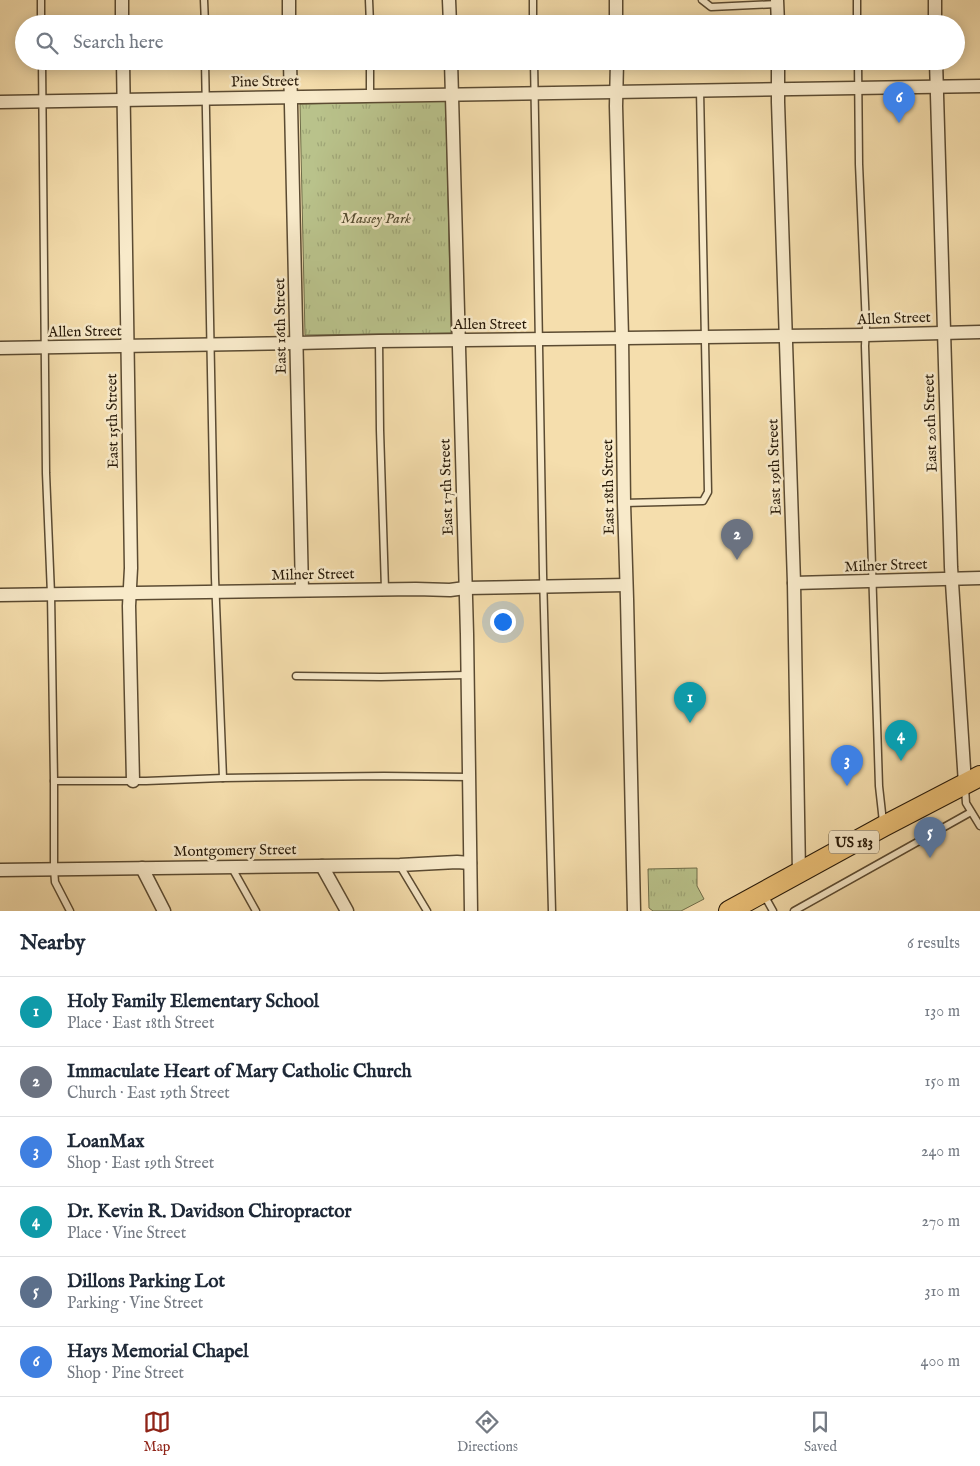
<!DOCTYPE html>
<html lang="en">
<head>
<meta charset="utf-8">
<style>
  body { margin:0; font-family:"IM FELL English",serif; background:#f2f2f3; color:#1f2937 }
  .you { position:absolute; left:502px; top:621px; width:18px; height:18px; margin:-12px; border:4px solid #fff; border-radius:50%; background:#1a73e8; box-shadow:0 0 0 8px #1a73e833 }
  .badge { display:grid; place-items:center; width:32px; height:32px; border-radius:50%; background:#8f2418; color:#fff; font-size:16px; font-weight:700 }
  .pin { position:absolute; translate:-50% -41px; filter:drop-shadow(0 1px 2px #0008) }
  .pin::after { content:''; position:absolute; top:26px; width:18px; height:15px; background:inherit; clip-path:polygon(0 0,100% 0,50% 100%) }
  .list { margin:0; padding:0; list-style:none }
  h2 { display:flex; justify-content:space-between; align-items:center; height:65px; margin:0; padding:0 20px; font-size:21px }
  h2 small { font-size:16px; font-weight:400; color:#747a83 }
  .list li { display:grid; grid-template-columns:32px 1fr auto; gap:15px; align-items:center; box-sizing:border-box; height:70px; padding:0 20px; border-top:1px solid #e0e1e3 }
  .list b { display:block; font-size:19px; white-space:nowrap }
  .list p { margin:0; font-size:16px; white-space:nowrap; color:#747a83 }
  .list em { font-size:16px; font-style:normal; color:#747a83 }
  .icon { flex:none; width:28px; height:28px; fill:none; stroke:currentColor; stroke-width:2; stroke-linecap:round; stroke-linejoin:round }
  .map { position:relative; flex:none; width:980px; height:911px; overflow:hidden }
  .search { position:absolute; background:#fff; box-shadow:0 2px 12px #0003; left:15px; right:15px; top:15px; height:55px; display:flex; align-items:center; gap:12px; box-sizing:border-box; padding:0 18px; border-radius:28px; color:#747a83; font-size:19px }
  .sheet { height:485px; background:#fff }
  nav { display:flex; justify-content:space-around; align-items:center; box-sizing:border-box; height:70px; border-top:1px solid #e0e1e3; background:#fff; font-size:14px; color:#747a83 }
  nav a { display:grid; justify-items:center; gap:2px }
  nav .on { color:#8f2418 }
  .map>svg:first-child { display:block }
  .park { fill:url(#park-tufts); stroke:#706e4a }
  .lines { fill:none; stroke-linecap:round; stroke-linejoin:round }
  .lane-casing { stroke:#5b4b32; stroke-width:9 }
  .street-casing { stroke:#5b4b32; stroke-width:15 }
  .primary-casing { stroke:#281a09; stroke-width:22 }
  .lane { stroke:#f8eaca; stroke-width:6 }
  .street { stroke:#f8eaca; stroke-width:12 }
  .primary { stroke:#eabf76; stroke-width:20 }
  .labels { text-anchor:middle; stroke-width:5; stroke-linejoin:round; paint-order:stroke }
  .shield { fill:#f8eaca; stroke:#665843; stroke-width:1 }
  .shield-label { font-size:14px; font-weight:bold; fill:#281a09 }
  .street-label { font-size:15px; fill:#281a09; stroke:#f8eaca }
  .park-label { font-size:15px; font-style:italic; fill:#544c30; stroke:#f8eaca }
</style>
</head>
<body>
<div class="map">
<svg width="980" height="911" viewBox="0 0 980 911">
  <defs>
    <pattern id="park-tufts" width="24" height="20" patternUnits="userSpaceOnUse" patternTransform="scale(1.25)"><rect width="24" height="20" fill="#b9c28b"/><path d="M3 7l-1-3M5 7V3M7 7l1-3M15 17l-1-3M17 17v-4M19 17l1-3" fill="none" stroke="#9fa677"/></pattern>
  </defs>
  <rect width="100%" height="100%" fill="#f5dead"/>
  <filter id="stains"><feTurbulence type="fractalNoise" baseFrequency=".004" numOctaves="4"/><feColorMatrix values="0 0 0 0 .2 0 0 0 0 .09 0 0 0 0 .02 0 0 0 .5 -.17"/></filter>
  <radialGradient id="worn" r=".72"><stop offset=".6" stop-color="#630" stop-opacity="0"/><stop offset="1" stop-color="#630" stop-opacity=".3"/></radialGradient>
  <g class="park">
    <path d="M446 101 451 333 305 335 300 104Z"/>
    <path d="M697 868V886L704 899 681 911H653L649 908 648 869Z"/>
  </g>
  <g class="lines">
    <g class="lane-casing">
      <g id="lane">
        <path d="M41 0V24"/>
        <path d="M204 0 205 24"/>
        <path d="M369 0 370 24"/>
        <path d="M533 0V24"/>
        <path d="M702 0 711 7 777 4"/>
        <path d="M857 0V24"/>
        <path d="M42 61 46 473 51 594 54 781V869L55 882 70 911"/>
        <path d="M205 61 215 578 223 778"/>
        <path d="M370 61V95"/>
        <path d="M534 61 543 574 552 911"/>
        <path d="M858 61 859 164 866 326 865 346 879 786 883 822"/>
        <path d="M379 341 380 430 385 589"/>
        <path d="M624 503 703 501 708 492 700 90"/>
        <path d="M296 676 381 677 466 675"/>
        <path d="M54 781H146L223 778 384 776 469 777"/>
        <path d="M965 788 966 803 980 826"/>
        <path d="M400 866 427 911"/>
        <path d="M232 868 256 911"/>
        <path d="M764 895 773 911"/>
        <path d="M794 911 971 812"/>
      </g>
    </g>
    <g class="street-casing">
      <g id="street">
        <path d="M122 0V24"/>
        <path d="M289 0V24"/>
        <path d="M449 0 450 24"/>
        <path d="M616 0V24"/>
        <path d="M777 0 778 24"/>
        <path d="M935 0V24"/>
        <path d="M123 61 131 568 129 606 133 781"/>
        <path d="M290 61 302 590"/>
        <path d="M451 61 467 634 471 911"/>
        <path d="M617 61 616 106 622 337 624 503 627 599 634 911"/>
        <path d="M778 61V102L794 583 799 873"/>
        <path d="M936 61 951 567 965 784"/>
        <path d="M0 102 980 86"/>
        <path d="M0 348 297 343 379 341 866 335 980 332"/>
        <path d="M794 583 980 578"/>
        <path d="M0 595 416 589 450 590 465 588 626 585"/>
        <path d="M322 866 347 911"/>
        <path d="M142 868 164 911"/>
        <path d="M0 870 400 865 457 862 470 863"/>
      </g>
    </g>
    <g class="primary-casing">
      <path id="primary" d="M729 911 884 826 980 776"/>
    </g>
    <use href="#lane" class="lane"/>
    <use href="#street" class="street"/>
    <use href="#primary" class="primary"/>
  </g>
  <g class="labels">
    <rect class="shield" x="829" y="830.5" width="50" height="23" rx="4"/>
    <g class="shield-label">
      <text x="854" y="847">US 183</text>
    </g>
    <g class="street-label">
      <text transform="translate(265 81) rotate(-1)" y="5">Pine Street</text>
      <text transform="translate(894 318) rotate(-2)" y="5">Allen Street</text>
      <text x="490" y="329">Allen Street</text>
      <text transform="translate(280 326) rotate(-91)" y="5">East 16th Street</text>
      <text transform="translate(85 331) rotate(-1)" y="5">Allen Street</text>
      <text transform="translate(112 421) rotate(-91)" y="5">East 15th Street</text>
      <text transform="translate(930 423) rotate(-92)" y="5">East 20th Street</text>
      <text transform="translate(774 467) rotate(-92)" y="5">East 19th Street</text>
      <text transform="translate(446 487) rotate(-92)" y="5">East 17th Street</text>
      <text transform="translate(608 487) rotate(-91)" y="5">East 18th Street</text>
      <text transform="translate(886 565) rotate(-2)" y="5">Milner Street</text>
      <text transform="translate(313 574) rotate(-1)" y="5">Milner Street</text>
      <text transform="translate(235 850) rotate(-1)" y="5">Montgomery Street</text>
    </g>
    <g class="park-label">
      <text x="376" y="223">Massey Park</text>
    </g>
  </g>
  <rect width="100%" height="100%" filter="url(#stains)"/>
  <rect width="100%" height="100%" fill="url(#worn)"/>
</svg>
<div class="you"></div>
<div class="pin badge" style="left:690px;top:723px;background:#0f9aa8">1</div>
<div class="pin badge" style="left:737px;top:560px;background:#6b7280">2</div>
<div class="pin badge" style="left:847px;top:786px;background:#3f7fe0">3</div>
<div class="pin badge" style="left:901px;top:761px;background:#0f9aa8">4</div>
<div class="pin badge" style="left:930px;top:858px;background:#5c6f8a">5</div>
<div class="pin badge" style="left:899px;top:123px;background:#3f7fe0">6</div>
<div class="search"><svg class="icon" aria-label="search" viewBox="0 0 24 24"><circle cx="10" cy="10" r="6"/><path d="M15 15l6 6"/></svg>Search here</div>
</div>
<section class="sheet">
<h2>Nearby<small>6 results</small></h2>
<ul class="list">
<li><span class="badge" style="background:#0f9aa8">1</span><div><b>Holy Family Elementary School</b><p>Place · East 18th Street</p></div><em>130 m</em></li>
<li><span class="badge" style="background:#6b7280">2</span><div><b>Immaculate Heart of Mary Catholic Church</b><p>Church · East 19th Street</p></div><em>150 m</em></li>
<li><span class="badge" style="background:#3f7fe0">3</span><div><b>LoanMax</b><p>Shop · East 19th Street</p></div><em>240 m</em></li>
<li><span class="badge" style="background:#0f9aa8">4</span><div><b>Dr. Kevin R. Davidson Chiropractor</b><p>Place · Vine Street</p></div><em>270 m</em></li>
<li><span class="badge" style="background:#5c6f8a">5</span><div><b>Dillons Parking Lot</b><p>Parking · Vine Street</p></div><em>310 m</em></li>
<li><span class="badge" style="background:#3f7fe0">6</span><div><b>Hays Memorial Chapel</b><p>Shop · Pine Street</p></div><em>400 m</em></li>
</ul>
</section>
<nav>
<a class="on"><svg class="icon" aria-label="map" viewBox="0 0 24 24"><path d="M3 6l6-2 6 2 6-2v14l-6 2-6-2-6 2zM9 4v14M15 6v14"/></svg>Map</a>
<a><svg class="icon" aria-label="directions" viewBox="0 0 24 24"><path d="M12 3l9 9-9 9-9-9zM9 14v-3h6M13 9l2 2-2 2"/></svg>Directions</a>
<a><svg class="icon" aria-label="saved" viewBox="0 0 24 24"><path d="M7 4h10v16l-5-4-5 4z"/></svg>Saved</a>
</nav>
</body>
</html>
